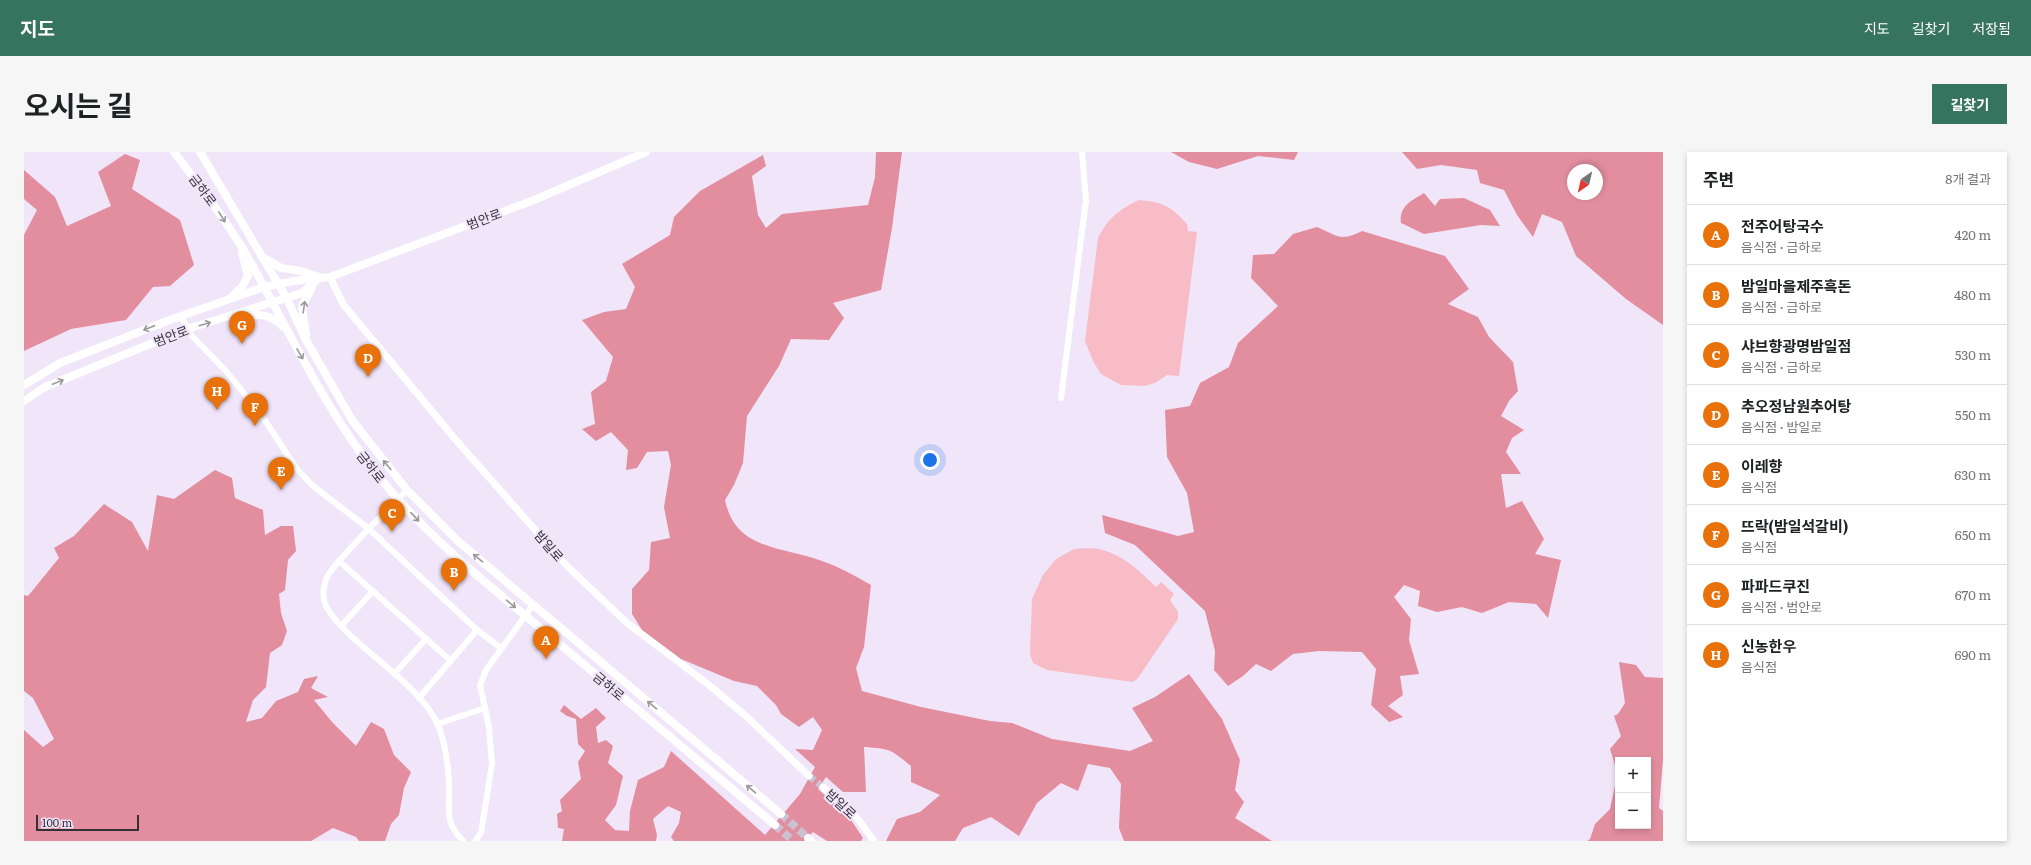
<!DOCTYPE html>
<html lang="ko">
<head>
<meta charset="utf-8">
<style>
  body { margin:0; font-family:Literata,"Noto Sans KR",serif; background:#f6f6f6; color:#202124 }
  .controls { position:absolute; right:12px; bottom:12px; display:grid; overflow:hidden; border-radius:0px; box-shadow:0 2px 6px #0003 }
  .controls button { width:36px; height:36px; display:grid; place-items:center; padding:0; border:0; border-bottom:1px solid #e0e0e0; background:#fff; color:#202124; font:20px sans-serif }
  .compass { position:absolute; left:1543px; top:12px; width:36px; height:36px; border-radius:50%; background:#fff; box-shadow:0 2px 6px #0003; rotate:214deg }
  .scale { position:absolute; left:12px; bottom:10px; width:103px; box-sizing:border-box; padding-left:4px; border:2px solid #343037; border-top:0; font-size:11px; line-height:14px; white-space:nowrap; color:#343037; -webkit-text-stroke:3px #f0e5f9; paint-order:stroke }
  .you { position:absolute; left:906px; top:308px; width:14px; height:14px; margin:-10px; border:3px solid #fff; border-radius:50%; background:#1a73e8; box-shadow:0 0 0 6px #1a73e833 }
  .badge { display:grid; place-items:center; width:26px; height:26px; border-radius:50%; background:#377460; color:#fff; font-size:13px; font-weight:700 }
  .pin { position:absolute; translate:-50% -33px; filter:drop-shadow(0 1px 2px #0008) }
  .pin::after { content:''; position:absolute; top:21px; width:14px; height:12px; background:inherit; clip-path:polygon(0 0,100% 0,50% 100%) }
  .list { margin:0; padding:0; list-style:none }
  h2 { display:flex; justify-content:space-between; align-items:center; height:52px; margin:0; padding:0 16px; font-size:17px }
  h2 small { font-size:13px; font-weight:400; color:#757577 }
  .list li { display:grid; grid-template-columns:26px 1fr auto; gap:12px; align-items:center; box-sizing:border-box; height:60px; padding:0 16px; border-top:1px solid #e0e0e0 }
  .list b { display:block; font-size:15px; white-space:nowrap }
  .list p { margin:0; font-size:13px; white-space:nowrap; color:#757577 }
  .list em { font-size:13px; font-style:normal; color:#757577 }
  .map { position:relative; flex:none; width:1639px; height:689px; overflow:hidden; border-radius:0px }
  header { display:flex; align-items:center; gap:24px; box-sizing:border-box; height:56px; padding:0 20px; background:#377460; color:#fff }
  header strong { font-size:19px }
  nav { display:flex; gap:22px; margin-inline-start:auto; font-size:14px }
  .intro { display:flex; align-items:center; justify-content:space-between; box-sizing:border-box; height:96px; padding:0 24px }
  h1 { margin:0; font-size:28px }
  .button { padding:10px 18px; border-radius:0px; background:#377460; color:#fff; font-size:14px; font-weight:700 }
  main { display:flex; gap:24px; padding:0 24px }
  aside { flex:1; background:#fff; border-radius:0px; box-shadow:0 2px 6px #0003 }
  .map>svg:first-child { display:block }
  .green { fill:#f8bcc6 }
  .forest { fill:#e28e9e; fill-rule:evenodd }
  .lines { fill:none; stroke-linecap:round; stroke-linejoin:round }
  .tertiary-tunnel { stroke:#cac1d2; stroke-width:7; stroke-dasharray:7 3.5; stroke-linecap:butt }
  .secondary-tunnel { stroke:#cac1d2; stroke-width:8; stroke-dasharray:8 4; stroke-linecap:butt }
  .minor { stroke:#fff; stroke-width:6 }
  .tertiary { stroke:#fff; stroke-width:7 }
  .secondary { stroke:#fff; stroke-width:8 }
  .oneway { stroke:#9a989b }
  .labels { text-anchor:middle; stroke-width:4; stroke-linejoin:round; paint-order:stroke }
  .street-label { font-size:13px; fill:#343037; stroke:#f0e5f9 }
</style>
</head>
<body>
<header>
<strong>지도</strong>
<nav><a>지도</a><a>길찾기</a><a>저장됨</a></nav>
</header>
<div class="intro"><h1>오시는 길</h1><a class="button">길찾기</a></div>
<main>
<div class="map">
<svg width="1639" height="689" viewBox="0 0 1639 689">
  <rect width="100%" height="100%" fill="#f0e5f9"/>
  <g class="green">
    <path d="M1115 48C1138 50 1147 54 1163 72L1164 79 1173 80 1155 224 1143 223 1131 231 1120 234 1097 233 1077 222 1070 211 1061 189 1074 86C1084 67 1095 57 1115 48Z"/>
    <path d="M1050 397C1058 397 1070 395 1078 398 1099 403 1117 420 1132 435L1137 430 1150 442 1146 448 1154 460V467L1114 526 1109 530 1023 518 1009 511 1006 502 1008 447 1019 423 1032 407Z"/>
  </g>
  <g class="forest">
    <path d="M852 0H878L868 76 857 138 809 151 820 166 805 188 767 187 755 214 723 264 719 311 710 333 701 348C711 395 750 394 789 406 810 412 828 422 847 433L840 495 832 516 838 539 897 555 966 569 988 571 1028 587 1106 599 1129 589 1108 556 1131 545 1165 522 1198 567 1216 608 1211 638 1220 650 1211 666 1248 689H1100L1095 676 1097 632 1086 616 1064 612 1054 639 1037 631 1013 651 995 684 967 665 939 676 931 689H862L873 667 896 660 916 643 887 630V614C866 597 867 597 840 595L842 640H819L802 625 794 637 825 665 839 686 837 689H803L789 680 780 689H650L647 685 655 671 657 660 644 654 629 667 633 683 632 689H538L540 677 534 676 533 662 538 659 536 648 557 627 554 610 561 599 554 592 552 567 543 564 536 559 540 553 557 567 572 556 582 566 572 575 574 591 582 588 589 594 584 611 599 624 592 653 581 668 591 678 605 679 606 659 614 628 640 615 647 599 741 683 776 642 791 615 771 597 789 598 798 578 789 565 775 575 757 562 752 553 733 534 710 529 657 507 618 478 608 462V437L625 418 627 390 646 386 640 355 647 313 644 299 623 300 613 316 602 318 604 298 587 280 572 289 558 277 571 272 567 240 582 229 589 205 558 168 580 160 602 157 611 135 598 112 646 83 650 65 676 39 739 3 742 14 728 24 734 63 742 76 758 62 844 53 851 25Z"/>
    <path d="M1147 0H1274L1270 8 1234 4 1193 17 1165 10Z"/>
    <path d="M1378 0H1639V173L1602 147 1552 104 1538 70 1518 62 1509 85 1493 63 1480 38 1456 31 1453 18 1417 13 1393 17ZM1549 18H1573V42H1549Z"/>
    <path d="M101 2 116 8 108 37 156 68 170 113 146 134 129 135 102 168 47 177 0 199V83L13 58 0 47V18L31 45 43 74 87 54 74 20Z"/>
    <path d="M1400 41 1411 54 1416 47 1440 46 1466 58 1476 74 1457 73 1400 82 1377 71C1375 54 1387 49 1400 41Z"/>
    <path d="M1293 75C1314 84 1316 90 1338 79L1421 104 1445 137 1424 152 1454 165 1465 185 1489 210 1494 239 1485 249 1477 264 1500 278 1488 286 1482 300 1497 322H1477L1482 356 1498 349 1520 387 1511 402 1537 408 1524 466 1512 452 1485 450 1458 461 1438 455 1413 460 1394 454 1396 439 1380 433 1370 445 1387 467 1385 488 1395 522 1376 524 1379 543 1364 554 1379 565 1365 570 1347 553 1352 517 1338 500 1295 499 1269 502 1247 519 1232 512 1219 524 1204 534 1190 518 1191 499 1181 459 1111 393 1081 381 1078 363 1154 384 1170 380 1163 341 1143 305 1141 258 1166 254 1176 231 1205 215 1214 191 1254 154 1227 126 1229 103 1250 102 1269 82Z"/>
    <path d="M191 318 208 326 211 346 239 358 241 383 257 374H269L272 399 264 408 261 438 255 442 257 461 263 479 258 493 246 501 242 535 229 548 222 570 238 566 252 549 274 540 280 527 294 524 287 536 304 545 290 548 308 570 332 594 347 570 360 577 370 603 387 620 380 636 375 663 367 672 361 689H335L332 685 309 676 287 689H0V578L19 595 30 587 9 546 0 539V443L4 444 35 406 30 396 50 384 80 352 108 370 124 399 133 343 150 347Z"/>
    <path d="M1595 510 1612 513 1621 525 1639 526V608L1635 656 1639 659V689H1563L1566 687 1571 672 1586 657 1592 629 1594 632V674H1624V608H1594L1593 620 1586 597 1597 584 1590 564 1594 562 1601 551Z"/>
  </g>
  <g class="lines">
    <path class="tertiary-tunnel" d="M785 624 799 635"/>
    <g class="secondary-tunnel">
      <path d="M757 662 784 686"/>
      <path d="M751 673 769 689"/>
    </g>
    <g class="minor">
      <path d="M157 165 168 184 202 219 238 264 273 317 289 334 344 376 453 478 477 496"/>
      <path d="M1037 246 1062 48 1058 0"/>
      <path d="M383 338C363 358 343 378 324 399 317 407 308 416 303 425 299 435 298 445 302 454 307 464 314 471 321 478 348 506 399 538 414 573 421 590 424 612 425 630 427 656 418 667 439 689"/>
      <path d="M315 409 427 509"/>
      <path d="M317 474 349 439"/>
      <path d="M370 522 402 487"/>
      <path d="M395 546 453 478"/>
      <path d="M413 572 461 556"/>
      <path d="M451 689 457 681 468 612 465 575 456 533 462 518 509 453"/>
    </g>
    <g class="tertiary">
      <path d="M306 125 319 152 431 287 543 414 603 471 685 533 723 565 785 624"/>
      <path d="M799 635 828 659 850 689"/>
    </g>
    <g class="secondary">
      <path d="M150 0C174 31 198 63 219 97 263 173 299 256 355 325 404 386 466 434 526 484 601 547 676 610 751 673"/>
      <path d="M176 0 262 145 282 188 328 268 383 338 435 390 757 662"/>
      <path d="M239 105 257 116 277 119 295 125"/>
      <path d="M206 146 218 135 224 124 218 101"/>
      <path d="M218 164C235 162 245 161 258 174"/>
      <path d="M282 183 278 154 288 136"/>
      <path d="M0 233 36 211 143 169 240 135 270 129 306 125 510 48 622 0"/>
      <path d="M0 249 21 235 163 177 278 141 295 126"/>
      <path d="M784 686 787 689"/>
    </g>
  </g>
  <defs><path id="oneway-shaft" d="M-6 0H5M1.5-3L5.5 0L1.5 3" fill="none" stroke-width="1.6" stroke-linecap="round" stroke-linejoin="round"/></defs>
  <g class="oneway">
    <use href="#oneway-shaft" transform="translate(198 65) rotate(58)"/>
    <use href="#oneway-shaft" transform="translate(280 155) rotate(-82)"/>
    <use href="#oneway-shaft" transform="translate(181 172) rotate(-17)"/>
    <use href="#oneway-shaft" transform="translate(125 176) rotate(159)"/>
    <use href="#oneway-shaft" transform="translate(276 202) rotate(60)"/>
    <use href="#oneway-shaft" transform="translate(34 230) rotate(-22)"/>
    <use href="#oneway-shaft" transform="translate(363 313) rotate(-130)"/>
    <use href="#oneway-shaft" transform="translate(391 365) rotate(47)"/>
    <use href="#oneway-shaft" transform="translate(454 406) rotate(-140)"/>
    <use href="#oneway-shaft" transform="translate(487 452) rotate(40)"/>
    <use href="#oneway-shaft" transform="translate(628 553) rotate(-140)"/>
    <use href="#oneway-shaft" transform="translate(727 637) rotate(-140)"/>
  </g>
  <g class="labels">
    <g class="street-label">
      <text transform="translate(179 38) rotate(53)" y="5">금하로</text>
      <text transform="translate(460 67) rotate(-21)" y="5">범안로</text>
      <text transform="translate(147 184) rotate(-21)" y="5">범안로</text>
      <text transform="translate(347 315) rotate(52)" y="5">금하로</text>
      <text transform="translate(525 394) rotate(49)" y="5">밤일로</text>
      <text transform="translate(585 534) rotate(40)" y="5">금하로</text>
      <text transform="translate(817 652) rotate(43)" y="5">밤일로</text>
    </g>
  </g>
</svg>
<div class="controls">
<button>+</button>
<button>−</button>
</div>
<svg class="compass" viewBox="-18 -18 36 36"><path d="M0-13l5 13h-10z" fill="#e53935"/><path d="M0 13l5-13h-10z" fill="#757577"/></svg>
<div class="scale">100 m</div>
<div class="you"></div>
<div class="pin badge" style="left:522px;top:507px;background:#e8710a">A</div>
<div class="pin badge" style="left:430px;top:439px;background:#e8710a">B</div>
<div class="pin badge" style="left:368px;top:380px;background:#e8710a">C</div>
<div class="pin badge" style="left:344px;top:225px;background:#e8710a">D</div>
<div class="pin badge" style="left:257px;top:338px;background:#e8710a">E</div>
<div class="pin badge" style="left:231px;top:274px;background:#e8710a">F</div>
<div class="pin badge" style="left:218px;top:192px;background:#e8710a">G</div>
<div class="pin badge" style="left:193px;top:258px;background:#e8710a">H</div>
</div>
<aside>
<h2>주변<small>8개 결과</small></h2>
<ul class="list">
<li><span class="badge" style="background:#e8710a">A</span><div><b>전주어탕국수</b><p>음식점 · 금하로</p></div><em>420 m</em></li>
<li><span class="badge" style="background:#e8710a">B</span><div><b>밤일마을제주흑돈</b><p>음식점 · 금하로</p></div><em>480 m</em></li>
<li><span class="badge" style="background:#e8710a">C</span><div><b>샤브향광명밤일점</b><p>음식점 · 금하로</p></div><em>530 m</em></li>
<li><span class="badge" style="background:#e8710a">D</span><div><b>추오정남원추어탕</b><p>음식점 · 밤일로</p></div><em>550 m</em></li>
<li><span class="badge" style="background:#e8710a">E</span><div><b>이레향</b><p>음식점</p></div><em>630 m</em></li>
<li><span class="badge" style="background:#e8710a">F</span><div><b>뜨락(밤일석갈비)</b><p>음식점</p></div><em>650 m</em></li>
<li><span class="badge" style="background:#e8710a">G</span><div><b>파파드쿠진</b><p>음식점 · 범안로</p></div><em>670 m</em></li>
<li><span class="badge" style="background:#e8710a">H</span><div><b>신농한우</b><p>음식점</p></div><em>690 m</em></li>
</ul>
</aside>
</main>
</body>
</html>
